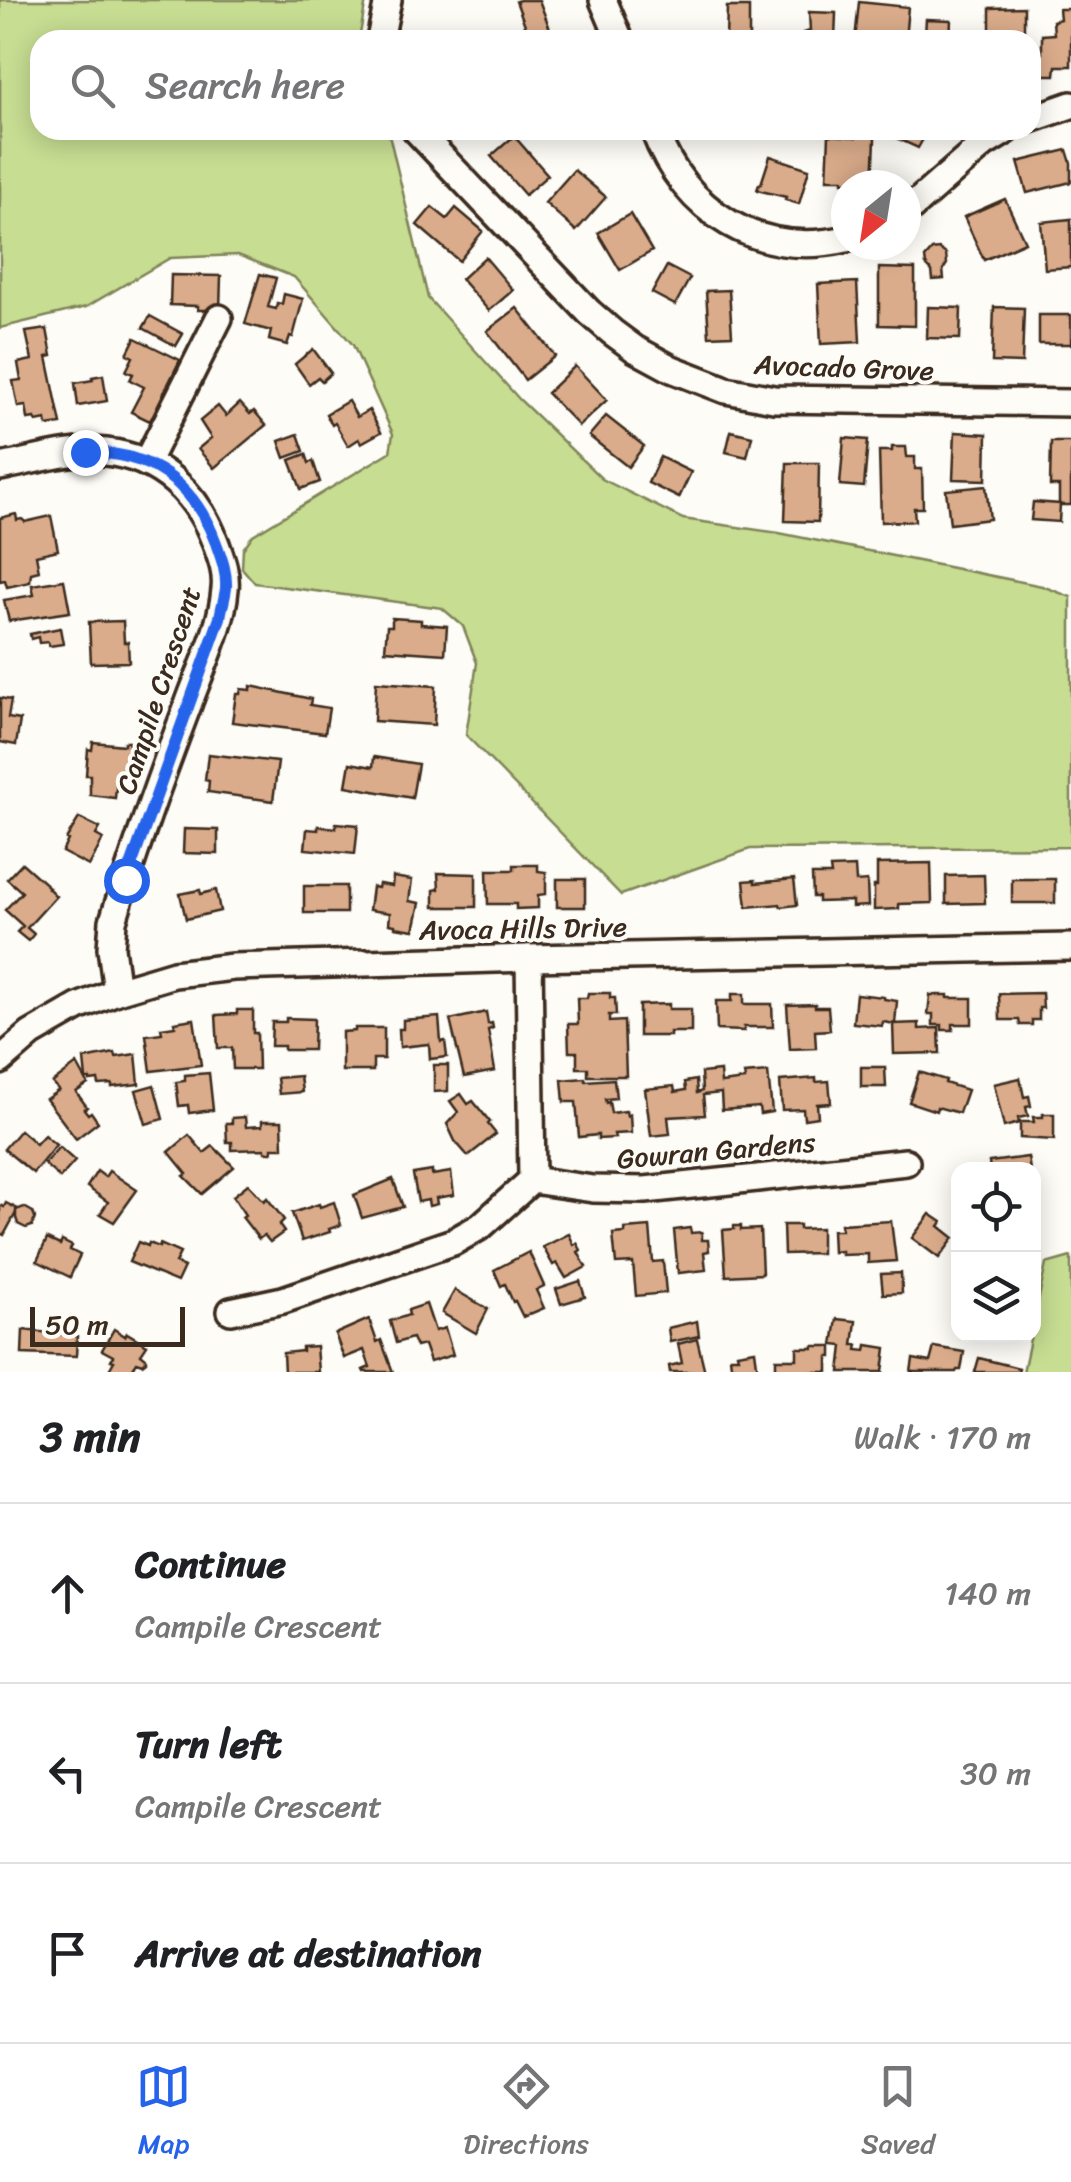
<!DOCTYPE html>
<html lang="en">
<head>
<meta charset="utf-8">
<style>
  body { margin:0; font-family:Sriracha,sans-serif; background:#f6f6f6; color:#202124 }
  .controls { position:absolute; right:30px; bottom:30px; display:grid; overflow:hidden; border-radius:20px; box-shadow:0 5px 25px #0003 }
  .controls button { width:90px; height:90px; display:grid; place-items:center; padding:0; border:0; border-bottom:2px solid #e0e0e0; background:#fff; color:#202124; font:50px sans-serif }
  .compass { position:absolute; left:831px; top:170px; width:90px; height:90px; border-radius:50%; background:#fff; box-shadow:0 5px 25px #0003; rotate:210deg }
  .scale { position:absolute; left:30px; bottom:25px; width:155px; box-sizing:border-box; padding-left:10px; border:5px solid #3b2a1e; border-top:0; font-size:28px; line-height:35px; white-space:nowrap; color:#3b2a1e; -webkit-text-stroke:8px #fdfcf7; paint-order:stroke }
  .stop { position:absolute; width:30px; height:30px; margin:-22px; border:8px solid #2563eb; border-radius:50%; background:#fff }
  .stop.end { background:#2563eb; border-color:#fff; box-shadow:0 2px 10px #0008 }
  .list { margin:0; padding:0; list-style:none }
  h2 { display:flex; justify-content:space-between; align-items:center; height:130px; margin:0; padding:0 40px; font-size:42px }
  h2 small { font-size:32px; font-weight:400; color:#757577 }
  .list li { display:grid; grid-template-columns:65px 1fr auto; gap:30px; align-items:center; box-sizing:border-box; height:180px; padding:0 40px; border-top:2px solid #e0e0e0 }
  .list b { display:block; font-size:38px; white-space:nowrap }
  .list p { margin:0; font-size:32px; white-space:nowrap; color:#757577 }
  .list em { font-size:32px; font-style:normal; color:#757577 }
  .icon { flex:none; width:55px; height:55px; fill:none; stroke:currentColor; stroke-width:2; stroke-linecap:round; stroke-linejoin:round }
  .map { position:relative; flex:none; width:1071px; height:1372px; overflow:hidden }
  .search { position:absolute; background:#fff; box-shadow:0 5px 25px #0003; left:30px; right:30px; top:30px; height:110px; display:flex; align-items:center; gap:25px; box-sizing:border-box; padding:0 35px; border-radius:30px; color:#757577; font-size:38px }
  .sheet { height:670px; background:#fff }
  nav { display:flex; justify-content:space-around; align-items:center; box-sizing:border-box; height:140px; border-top:2px solid #e0e0e0; background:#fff; font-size:28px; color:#757577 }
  nav a { display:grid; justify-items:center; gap:5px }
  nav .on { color:#2563eb }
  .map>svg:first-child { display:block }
  .green { fill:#c6dd92; stroke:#808458; stroke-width:2.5 }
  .building { fill:#daac8b; stroke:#3b2a1e; stroke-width:2.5 }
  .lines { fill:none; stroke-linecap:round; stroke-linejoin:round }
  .minor-casing { stroke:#3b2a1e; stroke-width:32 }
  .minor { stroke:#fdfcf7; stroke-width:25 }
  .route { stroke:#2563eb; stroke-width:12 }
  .labels { text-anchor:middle; stroke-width:8; stroke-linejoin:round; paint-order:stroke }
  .street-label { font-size:28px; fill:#3b2a1e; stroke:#fdfcf7 }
</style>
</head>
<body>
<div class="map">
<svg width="1071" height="1372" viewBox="0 0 1071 1372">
  <rect width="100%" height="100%" fill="#fdfcf7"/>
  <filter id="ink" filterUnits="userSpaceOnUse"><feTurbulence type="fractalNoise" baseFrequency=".01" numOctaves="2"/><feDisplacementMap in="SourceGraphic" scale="20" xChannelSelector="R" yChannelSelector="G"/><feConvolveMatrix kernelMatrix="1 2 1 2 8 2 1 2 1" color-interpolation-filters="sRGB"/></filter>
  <g filter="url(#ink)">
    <g class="green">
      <path d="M0 0H366L359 40H40V130H388L428 298 520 400 602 479 683 519 779 533 1042 586 1071 597V847L750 849 621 895 466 735 477 663 463 626 442 608 255 583 242 568 243 549 253 535 390 452 393 434 353 345 294 277 238 255 170 258 86 307 0 328Z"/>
      <path d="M1071 1257V1372H1023L1031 1335 1034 1334V1322L1046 1264Z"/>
    </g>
    <g class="building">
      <path d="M520 0H539L550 29 529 36 516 1Z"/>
      <path d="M859 2 908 7 905 40H855Z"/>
      <path d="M727 7H749V40H726Z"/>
      <path d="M1024 7V40H992L990 31V8Z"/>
      <path d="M1059 9H1071V66H1056L1055 75H1035V52L1042 53V35L1054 34 1053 21 1060 19Z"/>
      <path d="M809 12 836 13 835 40H803V33L810 31Z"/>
      <path d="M926 19 951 20 950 40H929V33L925 34Z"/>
      <path d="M852 130H872L875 139 873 185H855V182H843V179H827L829 135 855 137Z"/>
      <path d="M900 130H928L918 148 896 138Z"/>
      <path d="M514 136 548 175 525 195 491 156Z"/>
      <path d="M1067 150 1071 163V182L1027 193 1018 162Z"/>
      <path d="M770 156 809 169 799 204 785 200 786 197 757 190 759 184H761Z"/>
      <path d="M574 170 606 197 576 231 545 203Z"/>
      <path d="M1005 199 1025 242 984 260 964 217Z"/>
      <path d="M432 207 447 219 456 208 483 231 459 261 417 225Z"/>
      <path d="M630 214 652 251 620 270 598 233Z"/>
      <path d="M1071 219V267L1045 269 1041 222Z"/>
      <path d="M939 249 946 254 947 264 943 270 944 279 933 280 932 271 926 265 925 258 932 250Z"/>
      <path d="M485 257 513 290 489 311 461 279Z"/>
      <path d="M667 266 690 278 675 305 652 293Z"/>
      <path d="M879 268 915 269V326L879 325Z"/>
      <path d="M260 274 276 278 268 307 276 309 277 303 282 304 284 294 303 299 293 337 290 336 287 345 269 340 271 331 245 324Z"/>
      <path d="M171 275 221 276 220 310H198V306L170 305Z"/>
      <path d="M857 282 860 342 821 344 818 284Z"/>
      <path d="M729 290 732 335 709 336 706 291Z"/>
      <path d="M928 307 961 308 960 339 927 338Z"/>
      <path d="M994 307 1024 308 1022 363 992 362Z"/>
      <path d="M517 308 555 356 525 380 487 331Z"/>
      <rect x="1039" y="315" width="32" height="29"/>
      <path d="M150 316 183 334 176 346 143 328Z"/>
      <path d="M47 329 52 356 47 357 61 424 47 426 46 420 36 422 35 418 28 419 26 406 18 407 13 381 21 380 18 363 32 360 26 332Z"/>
      <path d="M135 338 180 360 150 421 131 412 144 387 130 380 133 374 126 371 133 357 127 354Z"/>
      <path d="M313 349 331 373 322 381 318 377 309 384 295 364Z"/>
      <path d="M575 366 607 400 579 426 547 393Z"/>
      <path d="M103 375 107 401 78 406 75 383 93 380 92 377Z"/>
      <path d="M348 401 357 417 369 410 381 432 361 443 359 439 348 446 335 423 332 425 326 414Z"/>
      <path d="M240 403 250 414 254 411 266 425 214 468 198 449 211 438 200 421 218 406 226 416Z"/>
      <path d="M606 416 644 446 628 467 589 436Z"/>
      <path d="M731 431 752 436 747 457 726 452Z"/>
      <path d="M955 432 987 434 986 480 953 479Z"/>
      <path d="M298 434 304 451 285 458 279 441Z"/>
      <path d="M844 438 868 440 864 487 840 485Z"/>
      <path d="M1051 442H1071V505H1059V486H1050Z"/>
      <path d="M892 447H906L907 457H915V469H922L923 508H914L915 521 881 522 879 451H892Z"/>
      <path d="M306 454 309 463 313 461 320 482 301 489 290 460Z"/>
      <path d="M660 457 691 472 679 498 648 483Z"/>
      <path d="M787 463H819L818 522 785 521Z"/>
      <path d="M986 486 990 519 950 524 946 490Z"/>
      <path d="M1033 502 1060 504 1059 522 1031 520Z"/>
      <path d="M16 514 17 520 22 519 25 522 51 516 58 550 36 555 39 571 31 573 30 582 7 587 5 580 0 581V518Z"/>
      <path d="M64 580 70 612 9 621 4 600 34 595 32 585Z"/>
      <path d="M392 618 421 620V624L447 626 445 654 385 650 387 626H392Z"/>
      <path d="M123 621 124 642H128L129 662 91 663 89 622Z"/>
      <path d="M60 628 63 644 49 646 48 642 39 643 38 637 31 639 30 634Z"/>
      <path d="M376 682 436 686 434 725 374 721Z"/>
      <path d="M251 686 311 699 310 705 329 708 325 733 232 722 236 694H240L241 689 251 690Z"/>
      <path d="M0 698 11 700 8 718 20 720 16 745 0 742Z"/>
      <path d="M93 742 124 745V742H129L127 768H123L122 778 117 777 115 798 90 795V775H86L88 749 92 750Z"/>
      <path d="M208 754 278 762 273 801 208 792 209 781 205 780Z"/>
      <path d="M374 757 418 764 412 798 346 786 350 763 373 767Z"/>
      <path d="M79 818 100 828 96 835 103 839 89 866 62 852 68 840 66 839Z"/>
      <path d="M336 823 358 825 355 854 305 849 307 829 318 830V826L336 828Z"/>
      <path d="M184 829 218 830V854L183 853Z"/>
      <path d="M22 863 49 887 48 888 56 896 27 928 34 934 28 941 17 932 23 926 5 910 22 892 7 879Z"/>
      <path d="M931 863 932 903 899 904V909L874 910V886H877V864Z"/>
      <path d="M514 865H538V871L546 872V894L538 895V908L516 909V904H488L487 870H514Z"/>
      <path d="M855 867 856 882 867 881 868 906 852 907V901L818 902V897H813L812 875H831L830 868Z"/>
      <path d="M438 873 476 874V907H434V890L439 889Z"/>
      <path d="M984 875 985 903 946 904V876Z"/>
      <path d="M393 877 412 880 409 901 420 903 414 930 395 927V925L389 924 390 913 369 910 372 887 378 888 379 884 392 886Z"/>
      <rect x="557" y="879" width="28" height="28"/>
      <path d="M794 879 797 905 781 907 780 904 747 907 744 881 755 880V883Z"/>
      <rect x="1012" y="879" width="43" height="24"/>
      <rect x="304" y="886" width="42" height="27"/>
      <path d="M200 890 201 894 216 890 220 911 186 919 180 894Z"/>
      <path d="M588 993H610V998H615L616 1015H609V1022L624 1021 626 1076H588V1068H577V1052H569L568 1024H578L577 998H587Z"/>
      <path d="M1042 993 1043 1008H1039V1020H1032V1025H1020L1019 1020H1000L999 994Z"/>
      <path d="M732 994H744V1004H772L773 1027H744V1031L717 1030 716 1001H732Z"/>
      <path d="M856 994 884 997V999L897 1001 895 1024 883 1022 882 1026 853 1023Z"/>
      <path d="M930 995H948V998H972V1024H953V1030H942V1025H933V1014H928Z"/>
      <path d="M669 1004V1009H691V1032H670V1036H639V1005Z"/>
      <path d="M815 1004V1007H828L830 1030 815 1031 816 1048 790 1049 787 1005Z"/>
      <path d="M237 1010H253V1033H257L258 1069H233L232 1048H218L216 1015 237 1014Z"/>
      <path d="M486 1012 488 1024 492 1023 493 1028 488 1030 495 1071 464 1077 450 1020Z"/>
      <path d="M439 1017 441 1042 445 1041 447 1057 430 1059 429 1044 400 1047 399 1029H403V1020Z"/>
      <path d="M286 1018 314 1019 313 1050H284V1046H271L272 1022H286Z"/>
      <path d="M194 1019 201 1065 151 1071 146 1035 162 1033 161 1028 175 1026 174 1022Z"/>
      <path d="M919 1023V1029L939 1028 940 1053 894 1054 893 1024Z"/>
      <path d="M355 1028H384V1059H373V1071H342V1032L355 1031Z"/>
      <path d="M115 1053 116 1057 136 1054 139 1084 112 1087V1084L99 1085 98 1080 90 1081V1079H86L84 1059Z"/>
      <path d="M77 1064 88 1084 76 1092 87 1107 84 1109 88 1114 91 1112 98 1122 76 1139 46 1099 59 1090 52 1083Z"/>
      <path d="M434 1065H448V1091L434 1092Z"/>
      <path d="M861 1067H885L886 1087H861Z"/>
      <path d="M720 1071 721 1083 745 1080 744 1074 768 1072 772 1112 760 1114 759 1107 722 1110 721 1093 703 1095 705 1115 668 1117 670 1134 651 1136 645 1089 674 1086 675 1092 686 1090 685 1082 696 1080 697 1093 702 1091 701 1073Z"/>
      <path d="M919 1072 946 1080 945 1083 967 1090 959 1113 937 1107 936 1111 909 1102Z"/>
      <path d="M209 1073 213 1110 189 1113 188 1105 179 1106 176 1082 185 1081V1075Z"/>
      <path d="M300 1076 302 1092 279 1094 277 1078Z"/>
      <path d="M585 1078 586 1081 614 1079 616 1098 605 1099 606 1103 609 1102 611 1113 626 1111 627 1116 630 1114 631 1133 614 1134 615 1138 598 1139V1135L579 1137 576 1102H564L562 1080Z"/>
      <path d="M816 1078V1082L829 1081 831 1103 817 1104 818 1117 804 1119 803 1109 782 1110 780 1081Z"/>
      <path d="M1020 1078 1024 1097 1029 1096 1031 1106 1026 1107 1028 1116 1018 1118 1019 1123 1004 1127 994 1084Z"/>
      <path d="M154 1085 163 1119 146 1124 136 1090Z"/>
      <path d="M461 1094 468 1104 473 1101 490 1122 488 1124 496 1134 468 1156 455 1141 447 1124 458 1112 450 1101Z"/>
      <path d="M1043 1114H1054V1140L1020 1138V1122H1034L1033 1117H1043Z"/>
      <path d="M245 1117 246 1127 262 1126V1121H282L283 1148H272V1152H265V1149L232 1150V1142H227L226 1123H232V1118Z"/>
      <path d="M20 1130 36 1144 44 1135 56 1145 33 1173 4 1149Z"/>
      <path d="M189 1135 204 1153 213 1146 234 1167 202 1194 184 1176 187 1174 169 1152Z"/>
      <path d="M59 1147 75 1161 60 1178 44 1164Z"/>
      <path d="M1028 1157 1030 1170H990L989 1162Z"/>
      <path d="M97 1171 105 1177 109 1171 137 1190 114 1222 100 1214 108 1202 87 1187Z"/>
      <path d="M432 1171V1175L451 1172 454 1195 436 1198 437 1204 429 1206 428 1200 418 1202 413 1174Z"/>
      <path d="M393 1179 403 1207 362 1218 354 1195Z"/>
      <path d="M248 1184 264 1201 267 1198 284 1220 279 1225 284 1232 270 1242 264 1235 259 1239 242 1217 245 1215 233 1196Z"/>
      <path d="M334 1202 341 1225 329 1229 330 1232 302 1241 292 1213 319 1204 320 1207Z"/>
      <path d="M6 1203 18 1209 4 1235 0 1233V1205L4 1207Z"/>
      <path d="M24 1207 33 1212 35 1218 32 1226 26 1228 18 1224 16 1218V1210Z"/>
      <path d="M930 1214 942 1222 939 1226 954 1238 939 1258 912 1238Z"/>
      <path d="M891 1221 896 1261 868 1263V1254L842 1255V1251L833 1252 832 1230H841V1224Z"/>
      <path d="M783 1225H799V1229L821 1228V1253L784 1254Z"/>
      <path d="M734 1226H741V1230L760 1229 762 1274 726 1276 723 1230 734 1229Z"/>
      <path d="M650 1227 653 1262 663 1261 666 1293 636 1296 633 1263 616 1264 613 1234 625 1233V1229Z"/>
      <path d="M690 1228 691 1233 702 1232V1240H708L709 1251 704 1252 706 1270 678 1273 674 1230Z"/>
      <path d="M569 1234 574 1245 577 1243 581 1250 578 1252 586 1267 566 1278 557 1263 553 1265 543 1247Z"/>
      <path d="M47 1239 60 1245 62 1241 72 1246 70 1250 80 1255 70 1277 37 1261Z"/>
      <path d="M138 1242 148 1246 149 1243 159 1247 160 1244 180 1253 175 1263 184 1267 177 1282 129 1262Z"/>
      <path d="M529 1252 544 1286 536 1290 544 1308 523 1317 515 1301 513 1302 505 1284 501 1286 494 1270Z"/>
      <path d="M901 1273 902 1293 883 1294 881 1274Z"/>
      <path d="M580 1281 585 1297 561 1304 556 1289Z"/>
      <path d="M455 1290 488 1309 476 1333 442 1313Z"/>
      <path d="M426 1304 435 1331 445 1328 453 1355 430 1362 424 1345 416 1347 412 1338 396 1343 390 1321 409 1315 408 1310Z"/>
      <path d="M369 1319 377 1342 381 1340 393 1372H364L363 1370 370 1367 364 1350 344 1358 335 1334Z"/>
      <path d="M837 1319 856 1321 853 1345H858L857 1350 866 1351 867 1345 886 1348 883 1372H840L843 1346 833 1345Z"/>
      <path d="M697 1321 699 1336 670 1342 668 1328Z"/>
      <path d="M114 1329 125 1336 127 1333 147 1345 141 1354 146 1358V1361L142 1364 137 1362 131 1371 109 1370 114 1361 111 1360 113 1356 102 1350Z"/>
      <path d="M23 1330 77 1336 76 1356 22 1354Z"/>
      <path d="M697 1339 705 1372H670L669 1366 682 1363 678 1344Z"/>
      <path d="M316 1346 318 1372H284L283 1353 302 1351V1347Z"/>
      <path d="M813 1346H832V1357H828V1372H776V1359H797V1348H813Z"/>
      <path d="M934 1347 964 1352 961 1370H957L956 1372H911L913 1359 930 1362Z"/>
      <path d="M755 1350 758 1372H732L730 1357H738L737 1353Z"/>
      <path d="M979 1358 1019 1368 1018 1372H975Z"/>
    </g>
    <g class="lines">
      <g class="minor-casing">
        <g id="minor">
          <path d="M603 0 620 40"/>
          <path d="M380 40 388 0"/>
          <path d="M1031 119 1071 105"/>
          <path d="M416 130 589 312 612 332 635 349 672 369 726 390 774 399 1071 403"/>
          <path d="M654 130C685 212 758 259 846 239"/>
          <path d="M906 212 984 144 1007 130"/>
          <path d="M146 463 219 318"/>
          <path d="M0 467C33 461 72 448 106 452 161 458 198 494 216 544 221 558 227 573 225 589 222 628 201 668 188 705 161 776 135 848 113 921L111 948 117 991"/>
          <path d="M0 1061 31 1034 78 1007 117 991 174 974 233 967 529 958 1071 947"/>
          <path d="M532 1180 593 1189 645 1190 906 1162"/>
          <path d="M231 1311 283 1300 453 1242 481 1226 532 1180 529 958"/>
        </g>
      </g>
      <use href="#minor" class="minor"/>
    </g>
  </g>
  <g class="lines" filter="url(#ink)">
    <path class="route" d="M85 452C150 452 193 481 216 543 221 557 227 572 226 588 225 598 221 609 220 618L126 880"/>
  </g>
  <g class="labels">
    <g class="street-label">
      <text transform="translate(844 367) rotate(2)" y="10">Avocado Grove</text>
      <text transform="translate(158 690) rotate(-72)" y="10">Campile Crescent</text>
      <text transform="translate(523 928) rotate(-1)" y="10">Avoca Hills Drive</text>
      <text transform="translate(716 1150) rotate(-5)" y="10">Gowran Gardens</text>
    </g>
  </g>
</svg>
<div class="controls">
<button><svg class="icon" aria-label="locate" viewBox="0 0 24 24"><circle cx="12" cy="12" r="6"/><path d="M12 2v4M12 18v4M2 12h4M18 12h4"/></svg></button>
<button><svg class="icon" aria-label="layers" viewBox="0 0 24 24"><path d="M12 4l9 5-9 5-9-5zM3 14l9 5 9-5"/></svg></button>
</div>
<svg class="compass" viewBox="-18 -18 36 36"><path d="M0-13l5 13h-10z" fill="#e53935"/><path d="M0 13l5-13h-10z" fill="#757577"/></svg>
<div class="scale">50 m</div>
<div class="stop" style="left:126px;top:880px"></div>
<div class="stop end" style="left:85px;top:452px"></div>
<div class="search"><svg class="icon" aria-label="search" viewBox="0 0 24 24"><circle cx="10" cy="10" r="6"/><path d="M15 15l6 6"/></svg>Search here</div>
</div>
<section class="sheet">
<h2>3 min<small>Walk · 170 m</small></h2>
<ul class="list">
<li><svg class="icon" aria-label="ahead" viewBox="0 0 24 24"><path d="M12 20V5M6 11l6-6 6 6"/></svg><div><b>Continue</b><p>Campile Crescent</p></div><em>140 m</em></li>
<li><svg class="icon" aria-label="left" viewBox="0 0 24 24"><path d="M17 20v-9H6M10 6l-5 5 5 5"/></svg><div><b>Turn left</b><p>Campile Crescent</p></div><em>30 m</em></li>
<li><svg class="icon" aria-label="arrive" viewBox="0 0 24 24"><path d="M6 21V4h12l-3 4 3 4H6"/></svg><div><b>Arrive at destination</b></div></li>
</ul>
</section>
<nav>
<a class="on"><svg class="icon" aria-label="map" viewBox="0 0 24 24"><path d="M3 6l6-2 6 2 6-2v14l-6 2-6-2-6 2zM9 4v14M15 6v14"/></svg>Map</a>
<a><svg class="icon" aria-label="directions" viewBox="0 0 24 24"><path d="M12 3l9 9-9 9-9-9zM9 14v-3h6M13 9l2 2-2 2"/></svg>Directions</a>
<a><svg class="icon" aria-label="saved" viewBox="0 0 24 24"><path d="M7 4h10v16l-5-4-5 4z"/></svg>Saved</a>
</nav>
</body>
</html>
